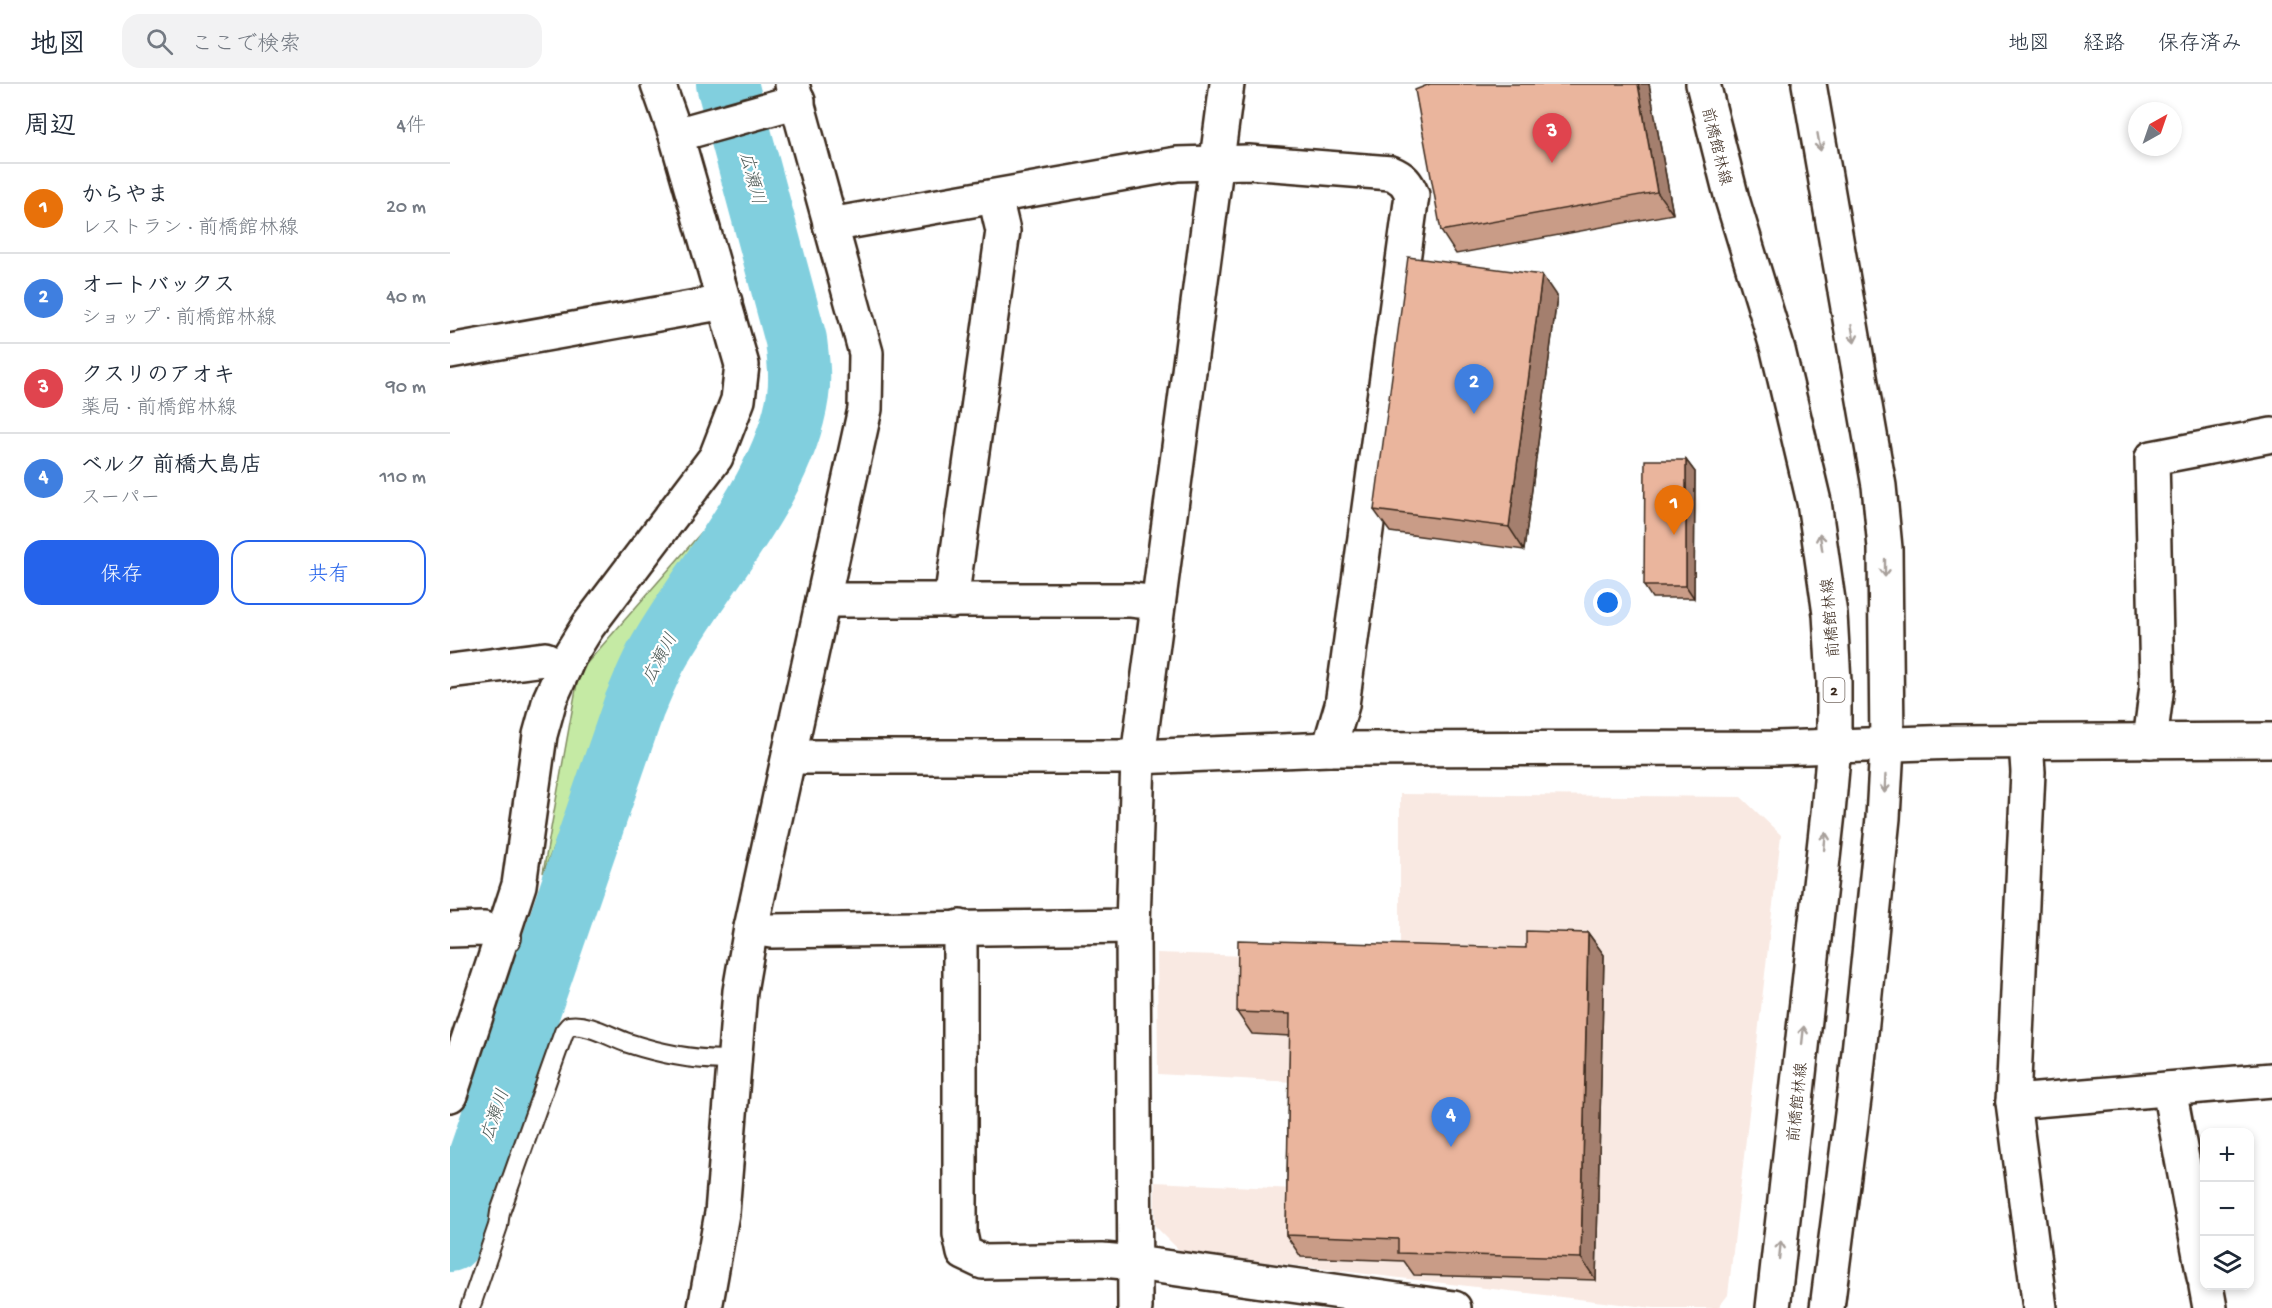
<!DOCTYPE html>
<html lang="ja">
<head>
<meta charset="utf-8">
<style>
  body { margin:0; font-family:"Gochi Hand","Klee One",sans-serif; background:#f2f2f3; color:#1f2937 }
  .controls { position:absolute; right:18px; bottom:18px; display:grid; overflow:hidden; border-radius:12px; box-shadow:0 3px 9px #0003 }
  .controls button { width:54px; height:54px; display:grid; place-items:center; padding:0; border:0; border-bottom:2px solid #e0e1e3; background:#fff; color:#1f2937; font:30px sans-serif }
  .compass { position:absolute; left:1678px; top:18px; width:54px; height:54px; border-radius:50%; background:#fff; box-shadow:0 3px 9px #0003; rotate:40deg }
  .you { position:absolute; left:1158px; top:519px; width:21px; height:21px; margin:-15px; border:4px solid #fff; border-radius:50%; background:#1a73e8; box-shadow:0 0 0 9px #1a73e833 }
  .badge { display:grid; place-items:center; width:39px; height:39px; border-radius:50%; background:#2563eb; color:#fff; font-size:20px; font-weight:700 }
  .pin { position:absolute; translate:-50% -50px; filter:drop-shadow(0 2px 3px #0008) }
  .pin::after { content:''; position:absolute; top:32px; width:21px; height:18px; background:inherit; clip-path:polygon(0 0,100% 0,50% 100%) }
  .list { margin:0; padding:0; list-style:none }
  h2 { display:flex; justify-content:space-between; align-items:center; height:78px; margin:0; padding:0 24px; font-size:26px }
  h2 small { font-size:20px; font-weight:400; color:#747a83 }
  .list li { display:grid; grid-template-columns:39px 1fr auto; gap:18px; align-items:center; box-sizing:border-box; height:90px; padding:0 24px; border-top:2px solid #e0e1e3 }
  .list b { display:block; font-size:22px; white-space:nowrap }
  .list p { margin:0; font-size:20px; white-space:nowrap; color:#747a83 }
  .list em { font-size:20px; font-style:normal; color:#747a83 }
  .actions { display:flex; gap:12px; padding:18px 24px }
  .actions a { flex:1; padding:14px 0; border:2px solid #2563eb; border-radius:18px; text-align:center; font-size:21px; color:#2563eb }
  .actions .main { background:#2563eb; color:#fff }
  .icon { flex:none; width:33px; height:33px; fill:none; stroke:currentColor; stroke-width:2; stroke-linecap:round; stroke-linejoin:round }
  .map { position:relative; flex:none; width:1822px; height:1224px; overflow:hidden }
  header { display:flex; align-items:center; gap:36px; box-sizing:border-box; height:84px; padding:0 30px; background:#fff; border-bottom:2px solid #e0e1e3 }
  header strong { font-size:28px }
  nav { display:flex; gap:33px; margin-inline-start:auto; font-size:21px }
  .search { width:420px; height:54px; background:#f2f2f3; display:flex; align-items:center; gap:15px; box-sizing:border-box; padding:0 21px; border-radius:18px; color:#747a83; font-size:22px }
  main { display:flex }
  aside { flex:1; background:#fff }
  .map>svg:first-child { display:block }
  .built { fill:#f9e9e2 }
  .green { fill:#c5eaa4; stroke:#808a61; stroke-width:1.5 }
  .lines { fill:none; stroke-linecap:round; stroke-linejoin:round }
  .river { stroke:#81cfde; stroke-width:62 }
  .lane-casing { stroke:#3b2a1e; stroke-width:22 }
  .street-casing { stroke:#3b2a1e; stroke-width:38 }
  .secondary-casing { stroke:#3b2a1e; stroke-width:38 }
  .primary-casing { stroke:#3b2a1e; stroke-width:38 }
  .lane { stroke:#fff; stroke-width:18 }
  .street { stroke:#fff; stroke-width:33 }
  .secondary { stroke:#fff; stroke-width:33 }
  .primary { stroke:#fff; stroke-width:33 }
  .wall { fill:#c99c87; stroke:#3b2a1e; stroke-width:1.5 }
  .shaded-wall { fill:#a47f6e; stroke:#3b2a1e; stroke-width:1.5 }
  .building { fill:#eab59d; stroke:#3b2a1e; stroke-width:1.5 }
  .oneway { stroke:#a79f9a }
  .labels { text-anchor:middle; stroke-width:4.5; stroke-linejoin:round; paint-order:stroke }
  .shield { fill:#fff; stroke:#766a62; stroke-width:1.5 }
  .shield-label { font-size:15px; font-weight:bold; fill:#3b2a1e }
  .street-label { font-size:16px; fill:#3b2a1e; stroke:#fff }
  .water-label { font-size:18px; font-style:italic; fill:#505c58; stroke:#fff }
</style>
</head>
<body>
<header>
<strong>地図</strong>
<div class="search"><svg class="icon" aria-label="search" viewBox="0 0 24 24"><circle cx="10" cy="10" r="6"/><path d="M15 15l6 6"/></svg>ここで検索</div>
<nav><a>地図</a><a>経路</a><a>保存済み</a></nav>
</header>
<main>
<aside>
<h2>周辺<small>4件</small></h2>
<ul class="list">
<li><span class="badge" style="background:#e8710a">1</span><div><b>からやま</b><p>レストラン · 前橋館林線</p></div><em>20 m</em></li>
<li><span class="badge" style="background:#3f7fe0">2</span><div><b>オートバックス</b><p>ショップ · 前橋館林線</p></div><em>40 m</em></li>
<li><span class="badge" style="background:#e0444e">3</span><div><b>クスリのアオキ</b><p>薬局 · 前橋館林線</p></div><em>90 m</em></li>
<li><span class="badge" style="background:#3f7fe0">4</span><div><b>ベルク 前橋大島店</b><p>スーパー</p></div><em>110 m</em></li>
</ul>
<div class="actions"><a class="main">保存</a><a>共有</a></div>
</aside>
<div class="map">
<svg width="1822" height="1224" viewBox="0 0 1822 1224">
  <rect width="100%" height="100%" fill="#fff"/>
  <filter id="ink" filterUnits="userSpaceOnUse"><feTurbulence type="fractalNoise" baseFrequency=".0167" numOctaves="2"/><feDisplacementMap in="SourceGraphic" scale="12" xChannelSelector="R" yChannelSelector="G"/><feConvolveMatrix kernelMatrix="1 2 1 2 8 2 1 2 1" color-interpolation-filters="sRGB"/></filter>
  <g filter="url(#ink)">
    <path class="built" d="M950 710 1291 713 1331 751 1278 1211 1268 1224H1204L731 1168 705 1142V1098L845 1105 843 998 708 990 707 869 950 877Z"/>
    <path class="green" d="M257 442 161 623 93 789 129 588Z"/>
    <g class="lines">
      <path class="river" d="M0 1157 184 622C192 604 199 585 209 568 254 489 335 402 348 311 351 292 348 274 346 256L277 0"/>
      <g class="lane-casing">
        <path id="lane" d="M20 1224 48 1142 50 1128 114 948 119 942C139 939 160 953 178 959 212 970 250 978 285 975"/>
      </g>
      <g class="street-casing">
        <g id="street">
          <path d="M226 51 348 17"/>
          <path d="M380 141 727 80 798 78 941 89C953 94 957 99 962 111L892 621 879 665"/>
          <path d="M0 267 275 218"/>
          <path d="M373 516H681L708 519"/>
          <path d="M501 517 553 147 545 113"/>
          <path d="M0 587 95 575 114 584"/>
          <path d="M1700 657 1707 602 1702 374 1822 351"/>
          <path d="M1576 658 1578 688 1563 1018 1590 1224"/>
          <path d="M339 670 350 673H688"/>
          <path d="M510 843V1150L514 1169 533 1178 652 1176 686 1179 1004 1224"/>
          <path d="M301 844 321 847 683 842"/>
          <path d="M0 846 34 845 54 853"/>
          <path d="M1719 1005 1754 1193"/>
          <path d="M0 1011 69 801 90 651 100 615 120 571 138 542 266 373 288 316 292 281 226 51 208 0"/>
          <path d="M1563 1018 1822 996"/>
          <path d="M1756 1202 1760 1224"/>
          <path d="M255 1224 272 1129 290 907 301 844 415 325 416 269 342 0"/>
          <path d="M685 1224 683 842 688 673 777 0"/>
        </g>
      </g>
      <g class="secondary-casing">
        <path id="secondary" d="M688 673 879 665 1326 664 1506 658 1822 656"/>
      </g>
      <g class="primary-casing">
        <g id="primary">
          <path d="M1253 0 1282 115 1328 266 1364 418 1380 530 1384 598V662L1378 729 1323 1224"/>
          <path d="M1359 0 1429 402 1435 464 1437 662 1433 734 1405 1007 1377 1224"/>
        </g>
      </g>
      <use href="#lane" class="lane"/>
      <use href="#street" class="street"/>
      <use href="#secondary" class="secondary"/>
      <use href="#primary" class="primary"/>
    </g>
    <g class="wall">
      <path d="M1199 0 1223 130 1006 170 991 147Z"/>
      <path d="M1107 213 1074 466 940 448 924 426Z"/>
      <path d="M1236 376 1245 388 1244 514H1202L1194 502Z"/>
      <path d="M1138 849 1154 871 1146 1196 964 1191 954 1177 851 1173 836 1151 840 952 802 950 787 928 1076 864Z"/>
    </g>
    <g class="shaded-wall">
      <path d="M1188 0H1199L1223 130 1207 108Z"/>
      <path d="M1092 191 1107 213 1074 466 1059 443Z"/>
      <path d="M1236 376 1245 388 1244 514 1236 502Z"/>
      <path d="M1138 849 1154 871 1146 1196 1131 1174Z"/>
    </g>
    <g class="building">
      <path d="M980 0H1188L1207 108 991 147 965 6Z"/>
      <path d="M958 173 1092 191 1059 443 924 426Z"/>
      <path d="M1195 376H1236V502H1194Z"/>
      <path d="M1076 847 1138 849 1131 1174 948 1169V1155L836 1151 840 930 787 928 788 856 1076 864Z"/>
    </g>
    <defs><path id="oneway-shaft" d="M-6 0H5M1.5-3L5.5 0L1.5 3" fill="none" stroke-width="1.6" stroke-linecap="round" stroke-linejoin="round" transform="scale(1.5)"/></defs>
    <g class="oneway">
      <use href="#oneway-shaft" transform="translate(1369 58) rotate(80)"/>
      <use href="#oneway-shaft" transform="translate(1403 250) rotate(80)"/>
      <use href="#oneway-shaft" transform="translate(1371 458) rotate(-99)"/>
      <use href="#oneway-shaft" transform="translate(1435 484) rotate(90)"/>
      <use href="#oneway-shaft" transform="translate(1435 700) rotate(93)"/>
      <use href="#oneway-shaft" transform="translate(1375 757) rotate(-84)"/>
      <use href="#oneway-shaft" transform="translate(1353 951) rotate(-84)"/>
      <use href="#oneway-shaft" transform="translate(1330 1166) rotate(-84)"/>
    </g>
  </g>
  <g class="labels">
    <rect class="shield" x="1373.5" y="594" width="21" height="24" rx="4.5"/>
    <g class="shield-label">
      <text x="1384" y="611">2</text>
    </g>
    <g class="street-label">
      <text transform="translate(1268 62) rotate(76)" y="6">前橋館林線</text>
      <text transform="translate(1379 534) rotate(-95)" y="6">前橋館林線</text>
      <text transform="translate(1346 1018) rotate(-84)" y="6">前橋館林線</text>
    </g>
    <g class="water-label">
      <text transform="translate(303 94) rotate(75)" y="6">広瀬川</text>
      <text transform="translate(209 574) rotate(-62)" y="6">広瀬川</text>
      <text transform="translate(44 1031) rotate(-71)" y="6">広瀬川</text>
    </g>
  </g>
</svg>
<div class="controls">
<button>+</button>
<button>−</button>
<button><svg class="icon" aria-label="layers" viewBox="0 0 24 24"><path d="M12 4l9 5-9 5-9-5zM3 14l9 5 9-5"/></svg></button>
</div>
<svg class="compass" viewBox="-18 -18 36 36"><path d="M0-13l5 13h-10z" fill="#e53935"/><path d="M0 13l5-13h-10z" fill="#747a83"/></svg>
<div class="you"></div>
<div class="pin badge" style="left:1224px;top:451px;background:#e8710a">1</div>
<div class="pin badge" style="left:1024px;top:330px;background:#3f7fe0">2</div>
<div class="pin badge" style="left:1102px;top:79px;background:#e0444e">3</div>
<div class="pin badge" style="left:1001px;top:1063px;background:#3f7fe0">4</div>
</div>
</main>
</body>
</html>
